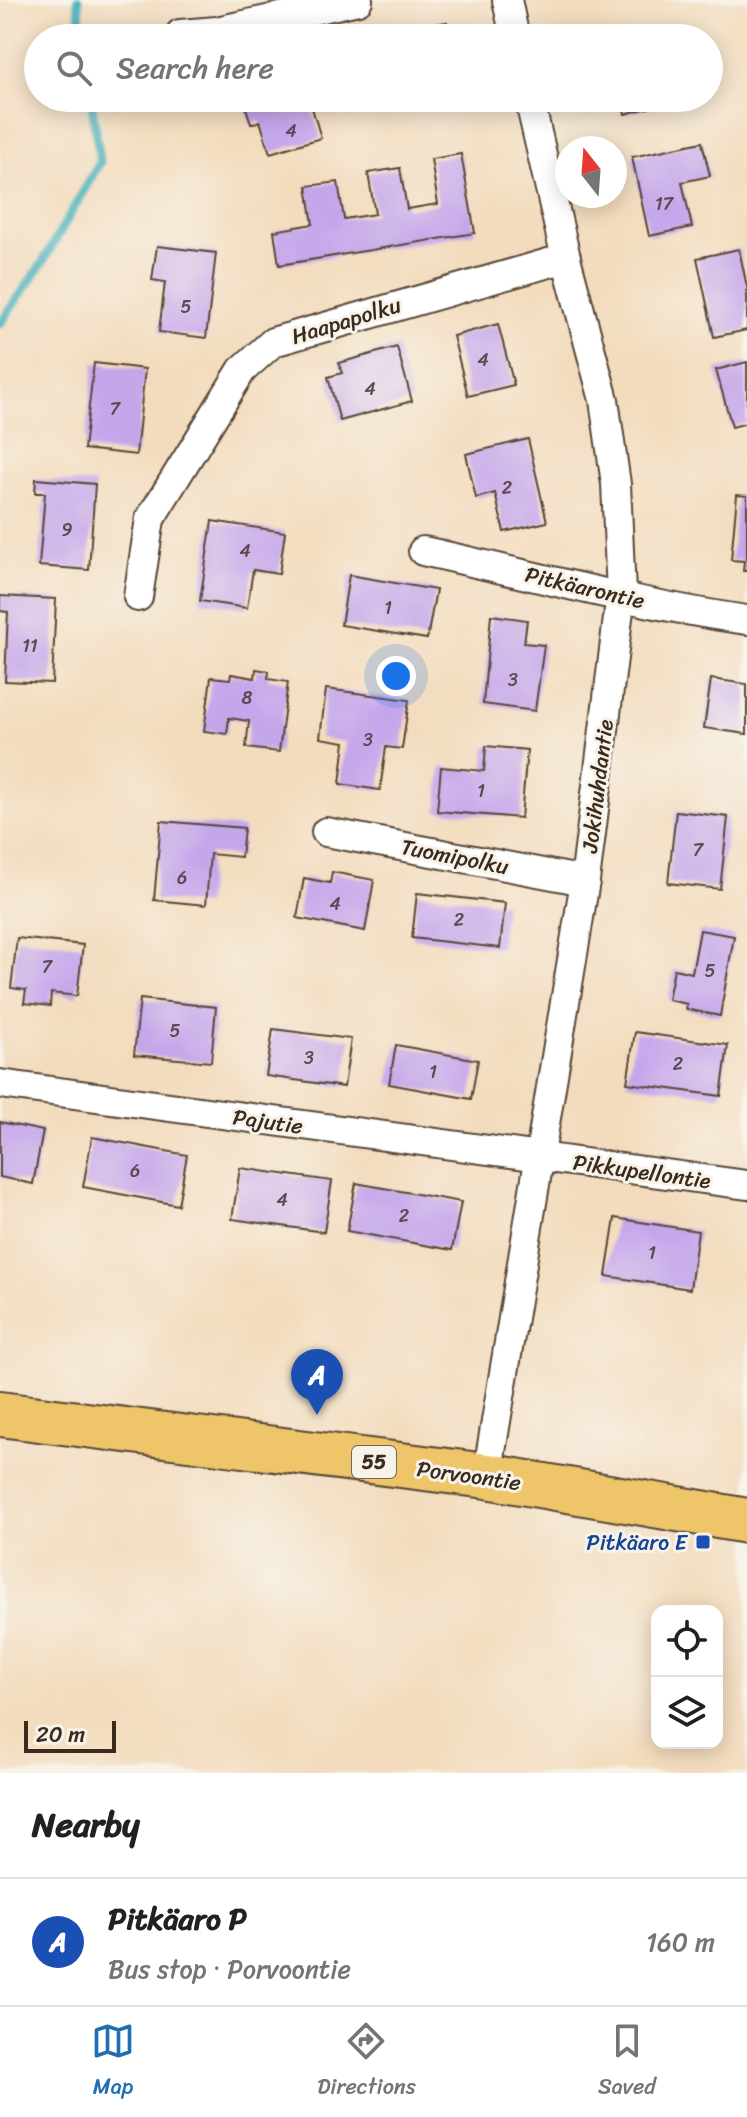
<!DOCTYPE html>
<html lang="en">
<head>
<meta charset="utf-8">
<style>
  body { margin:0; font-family:Sriracha,sans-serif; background:#f6f6f6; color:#202124 }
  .controls { position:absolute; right:24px; bottom:24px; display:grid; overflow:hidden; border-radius:16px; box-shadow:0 4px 20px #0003 }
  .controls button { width:72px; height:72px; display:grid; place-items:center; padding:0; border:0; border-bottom:2px solid #e0e0e0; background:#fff; color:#202124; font:40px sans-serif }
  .compass { position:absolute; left:555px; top:136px; width:72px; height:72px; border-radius:50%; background:#fff; box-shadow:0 4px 20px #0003; rotate:343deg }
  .scale { position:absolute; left:24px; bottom:20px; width:92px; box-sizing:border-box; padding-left:8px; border:4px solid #3b2a1e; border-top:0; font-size:22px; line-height:28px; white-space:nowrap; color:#3b2a1e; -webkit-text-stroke:6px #f7f3e8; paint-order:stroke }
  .you { position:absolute; left:396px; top:676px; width:28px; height:28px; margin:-20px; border:6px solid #fff; border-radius:50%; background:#1a73e8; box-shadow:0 0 0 12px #1a73e833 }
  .badge { display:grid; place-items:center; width:52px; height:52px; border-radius:50%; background:#1f6fb2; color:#fff; font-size:26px; font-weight:700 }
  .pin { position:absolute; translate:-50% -66px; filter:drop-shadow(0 2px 4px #0008) }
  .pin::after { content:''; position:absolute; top:42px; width:28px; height:24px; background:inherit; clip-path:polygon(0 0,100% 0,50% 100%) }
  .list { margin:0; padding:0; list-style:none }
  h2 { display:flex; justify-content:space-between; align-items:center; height:104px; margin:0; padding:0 32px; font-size:34px }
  h2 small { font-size:26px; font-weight:400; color:#757577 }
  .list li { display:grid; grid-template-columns:52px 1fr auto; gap:24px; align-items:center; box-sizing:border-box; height:128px; padding:0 32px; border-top:2px solid #e0e0e0 }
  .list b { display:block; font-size:30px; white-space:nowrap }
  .list p { margin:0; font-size:26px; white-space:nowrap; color:#757577 }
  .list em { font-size:26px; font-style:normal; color:#757577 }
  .icon { flex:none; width:44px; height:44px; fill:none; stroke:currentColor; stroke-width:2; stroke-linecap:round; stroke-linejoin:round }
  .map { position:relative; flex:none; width:747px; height:1773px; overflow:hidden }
  .search { position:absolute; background:#fff; box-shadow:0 4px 20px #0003; left:24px; right:24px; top:24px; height:88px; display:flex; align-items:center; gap:20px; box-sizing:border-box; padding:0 28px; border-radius:44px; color:#757577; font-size:30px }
  .sheet { height:232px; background:#fff }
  nav { display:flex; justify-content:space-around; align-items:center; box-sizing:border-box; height:112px; border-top:2px solid #e0e0e0; background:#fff; font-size:22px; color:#757577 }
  nav a { display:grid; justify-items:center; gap:4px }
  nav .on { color:#1f6fb2 }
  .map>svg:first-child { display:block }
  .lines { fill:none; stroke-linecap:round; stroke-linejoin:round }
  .stream { stroke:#3eaeb9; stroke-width:9 }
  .building { fill:#c4a6eb }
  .minor-casing { stroke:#574536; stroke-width:32 }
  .primary-casing { stroke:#574536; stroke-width:48 }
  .minor { stroke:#fff; stroke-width:28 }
  .primary { stroke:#eec569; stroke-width:44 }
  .transit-dot { fill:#1a4fb4; stroke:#f7f3e8; stroke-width:3 }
  .labels { text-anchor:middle; stroke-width:6; stroke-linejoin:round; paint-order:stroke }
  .number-label { font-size:18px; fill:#5d4951 }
  .shield { fill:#f7f3e8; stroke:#73665b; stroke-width:2 }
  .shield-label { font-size:20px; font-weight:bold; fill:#3b2a1e }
  .street-label { font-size:22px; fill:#3b2a1e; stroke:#f7f3e8 }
  .transit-label { font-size:22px; fill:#164399; stroke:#f7f3e8; text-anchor:end }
</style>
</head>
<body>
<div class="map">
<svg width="747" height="1773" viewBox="0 0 747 1773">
  <rect width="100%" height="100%" fill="#f7f3e8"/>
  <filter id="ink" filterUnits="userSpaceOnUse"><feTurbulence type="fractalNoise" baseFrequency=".0125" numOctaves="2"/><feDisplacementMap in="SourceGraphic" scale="16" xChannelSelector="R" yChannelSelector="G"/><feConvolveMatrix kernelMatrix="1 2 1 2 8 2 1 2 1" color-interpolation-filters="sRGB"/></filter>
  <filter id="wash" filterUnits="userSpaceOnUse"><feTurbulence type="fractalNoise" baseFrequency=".006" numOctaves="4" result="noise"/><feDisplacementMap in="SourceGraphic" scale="32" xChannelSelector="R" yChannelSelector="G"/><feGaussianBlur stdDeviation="1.8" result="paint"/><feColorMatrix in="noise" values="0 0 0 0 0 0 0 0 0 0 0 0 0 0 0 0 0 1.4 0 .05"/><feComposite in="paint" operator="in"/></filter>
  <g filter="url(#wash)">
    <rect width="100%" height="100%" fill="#f3dcbe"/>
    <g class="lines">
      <g class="stream">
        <path d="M78 0 82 38"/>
        <path d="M0 324 43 262 100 162 91 98"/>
      </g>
    </g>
    <g id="blocks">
      <g class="building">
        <path d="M447 22 449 38H361L360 36Z"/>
        <path d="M243 98H309L321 138 270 153 260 121 251 124Z"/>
        <path d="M621 98H670L671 102 625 114Z"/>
        <path d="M702 142 710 176 682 182 692 227 649 236 632 157Z"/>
        <path d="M461 154 475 233 279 265 274 231 313 224 307 186 338 182 344 219 375 214 368 173 400 168 407 209 438 204 431 159Z"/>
        <path d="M157 246 216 253 206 338 159 332 165 282 152 280Z"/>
        <path d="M739 249 747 287V330L714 337 697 258Z"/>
        <path d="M498 324 514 385 468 396 453 336Z"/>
        <path d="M397 347 412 401 340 421 328 377 342 373 339 363Z"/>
        <path d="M747 362V423L732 427 716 370Z"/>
        <path d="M94 363 145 369 136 455 84 449Z"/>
        <path d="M528 439 547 522 504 532 495 493 476 498 466 454Z"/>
        <path d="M36 479 95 484 89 570 39 566 45 493H35Z"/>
        <path d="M737 495 747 496V571H743L744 561 731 560Z"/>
        <path d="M212 521 285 532 279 574 253 570 247 608 200 601Z"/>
        <path d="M349 575 436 590 427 639 341 625Z"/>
        <path d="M0 596 56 599 52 683 5 681 8 612 0 611Z"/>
        <path d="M491 615 527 620 524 643 544 645 535 711 483 704Z"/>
        <path d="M256 669 269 671 268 679 288 682 279 752 246 748 249 721 229 718 227 734 204 731 211 677 230 679 231 674 255 678Z"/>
        <path d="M711 679 747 684V734L704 728Z"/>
        <path d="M326 689 409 700 402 749 386 747 380 790 340 784 345 742 320 738Z"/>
        <path d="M486 746 527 750 521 818 437 811 441 767 484 771Z"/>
        <path d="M676 811 728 817 720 889 668 883Z"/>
        <path d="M161 821 244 828 241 857 210 854 206 905 154 900Z"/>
        <path d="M332 872 374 880 365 931 297 918 304 878 330 883Z"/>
        <path d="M417 893 505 903 500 948 412 938Z"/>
        <path d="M700 930 734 936 720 1016 686 1009 687 1004 668 1000 674 969 692 973Z"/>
        <path d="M17 938 83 945 77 996 51 993 50 1006 24 1003 26 990 11 988Z"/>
        <path d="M140 999 216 1007 211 1062 134 1055Z"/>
        <path d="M273 1029 351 1039 344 1087 266 1076Z"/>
        <path d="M635 1032 728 1045 721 1096 627 1083Z"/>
        <path d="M396 1045 478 1060 471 1099 389 1084Z"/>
        <path d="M0 1122 43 1131 33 1184 0 1177Z"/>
        <path d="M92 1137 187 1155 178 1205 83 1187Z"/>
        <path d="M240 1168 332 1181 324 1232 232 1219Z"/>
        <path d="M356 1183 461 1202 452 1250 347 1231Z"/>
        <path d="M615 1218 698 1231 690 1289 606 1276Z"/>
      </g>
    </g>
  </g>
  <g filter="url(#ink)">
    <use href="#blocks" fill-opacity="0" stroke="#574536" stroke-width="2"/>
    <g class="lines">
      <g class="minor-casing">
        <g id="minor">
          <path d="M507 0 515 38"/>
          <path d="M180 34 217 31 358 0"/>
          <path d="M423 551C529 574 640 605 747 620"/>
          <path d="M138 597 150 519 242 370 273 342 566 258"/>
          <path d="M326 832 585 881"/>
          <path d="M0 1084 747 1185"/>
          <path d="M487 1476 585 881 621 594 616 484 604 400 566 258 529 98"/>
        </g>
      </g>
      <g class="primary-casing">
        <path id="primary" d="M0 1414 487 1476 747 1521"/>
      </g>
      <use href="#minor" class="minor"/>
      <use href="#primary" class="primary"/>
    </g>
  </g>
  <rect class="transit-dot" x="695" y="1534" width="16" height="16" rx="4"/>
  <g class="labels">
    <g class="number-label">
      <text x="291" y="137">4</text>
      <text x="664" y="210">17</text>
      <text x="186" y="313">5</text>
      <text x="483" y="366">4</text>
      <text x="370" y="395">4</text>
      <text x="115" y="415">7</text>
      <text x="507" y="494">2</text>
      <text x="67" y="536">9</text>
      <text x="245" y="557">4</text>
      <text x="388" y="614">1</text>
      <text x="30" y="652">11</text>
      <text x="513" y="686">3</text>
      <text x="247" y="704">8</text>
      <text x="368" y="746">3</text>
      <text x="481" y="797">1</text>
      <text x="698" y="856">7</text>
      <text x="182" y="884">6</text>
      <text x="335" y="910">4</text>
      <text x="459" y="926">2</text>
      <text x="47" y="973">7</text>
      <text x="710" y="977">5</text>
      <text x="175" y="1037">5</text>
      <text x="309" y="1064">3</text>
      <text x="678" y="1070">2</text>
      <text x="433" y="1078">1</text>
      <text x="135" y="1177">6</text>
      <text x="282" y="1206">4</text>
      <text x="404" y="1222">2</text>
      <text x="652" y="1259">1</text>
    </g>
    <rect class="shield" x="352" y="1446" width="44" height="32" rx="6"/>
    <g class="shield-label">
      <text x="374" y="1469">55</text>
    </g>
    <g class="street-label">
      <text transform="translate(346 320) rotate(-17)" y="8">Haapapolku</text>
      <text transform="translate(585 587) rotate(13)" y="8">Pitkäarontie</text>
      <text transform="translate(597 786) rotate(-83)" y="8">Jokihuhdantie</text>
      <text transform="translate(455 856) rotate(11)" y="8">Tuomipolku</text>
      <text transform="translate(268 1121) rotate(8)" y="8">Pajutie</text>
      <text transform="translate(642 1171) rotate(8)" y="8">Pikkupellontie</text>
      <text transform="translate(469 1475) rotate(8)" y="8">Porvoontie</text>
    </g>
    <g class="transit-label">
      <text x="687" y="1550">Pitkäaro E</text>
    </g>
  </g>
</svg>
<div class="controls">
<button><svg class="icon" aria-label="locate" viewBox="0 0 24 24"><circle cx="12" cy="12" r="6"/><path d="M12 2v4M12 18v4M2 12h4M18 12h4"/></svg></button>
<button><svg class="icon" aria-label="layers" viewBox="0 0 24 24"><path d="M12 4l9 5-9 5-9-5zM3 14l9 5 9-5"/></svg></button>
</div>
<svg class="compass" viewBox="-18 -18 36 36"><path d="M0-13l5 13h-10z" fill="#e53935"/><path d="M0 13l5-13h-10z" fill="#757577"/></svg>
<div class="scale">20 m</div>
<div class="you"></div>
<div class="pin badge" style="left:317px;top:1415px;background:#1a4fb4">A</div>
<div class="search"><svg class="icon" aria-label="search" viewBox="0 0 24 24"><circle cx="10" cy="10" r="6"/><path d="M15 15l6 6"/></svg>Search here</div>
</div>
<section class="sheet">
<h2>Nearby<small></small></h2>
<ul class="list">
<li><span class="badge" style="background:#1a4fb4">A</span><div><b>Pitkäaro P</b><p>Bus stop · Porvoontie</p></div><em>160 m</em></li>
</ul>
</section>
<nav>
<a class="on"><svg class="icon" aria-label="map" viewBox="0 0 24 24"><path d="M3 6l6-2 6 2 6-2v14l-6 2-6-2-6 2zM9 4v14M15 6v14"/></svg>Map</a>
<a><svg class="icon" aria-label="directions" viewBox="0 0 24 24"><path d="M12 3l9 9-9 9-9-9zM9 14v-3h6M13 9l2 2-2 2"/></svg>Directions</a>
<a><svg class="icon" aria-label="saved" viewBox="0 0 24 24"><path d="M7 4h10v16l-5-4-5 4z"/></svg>Saved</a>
</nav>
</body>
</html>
